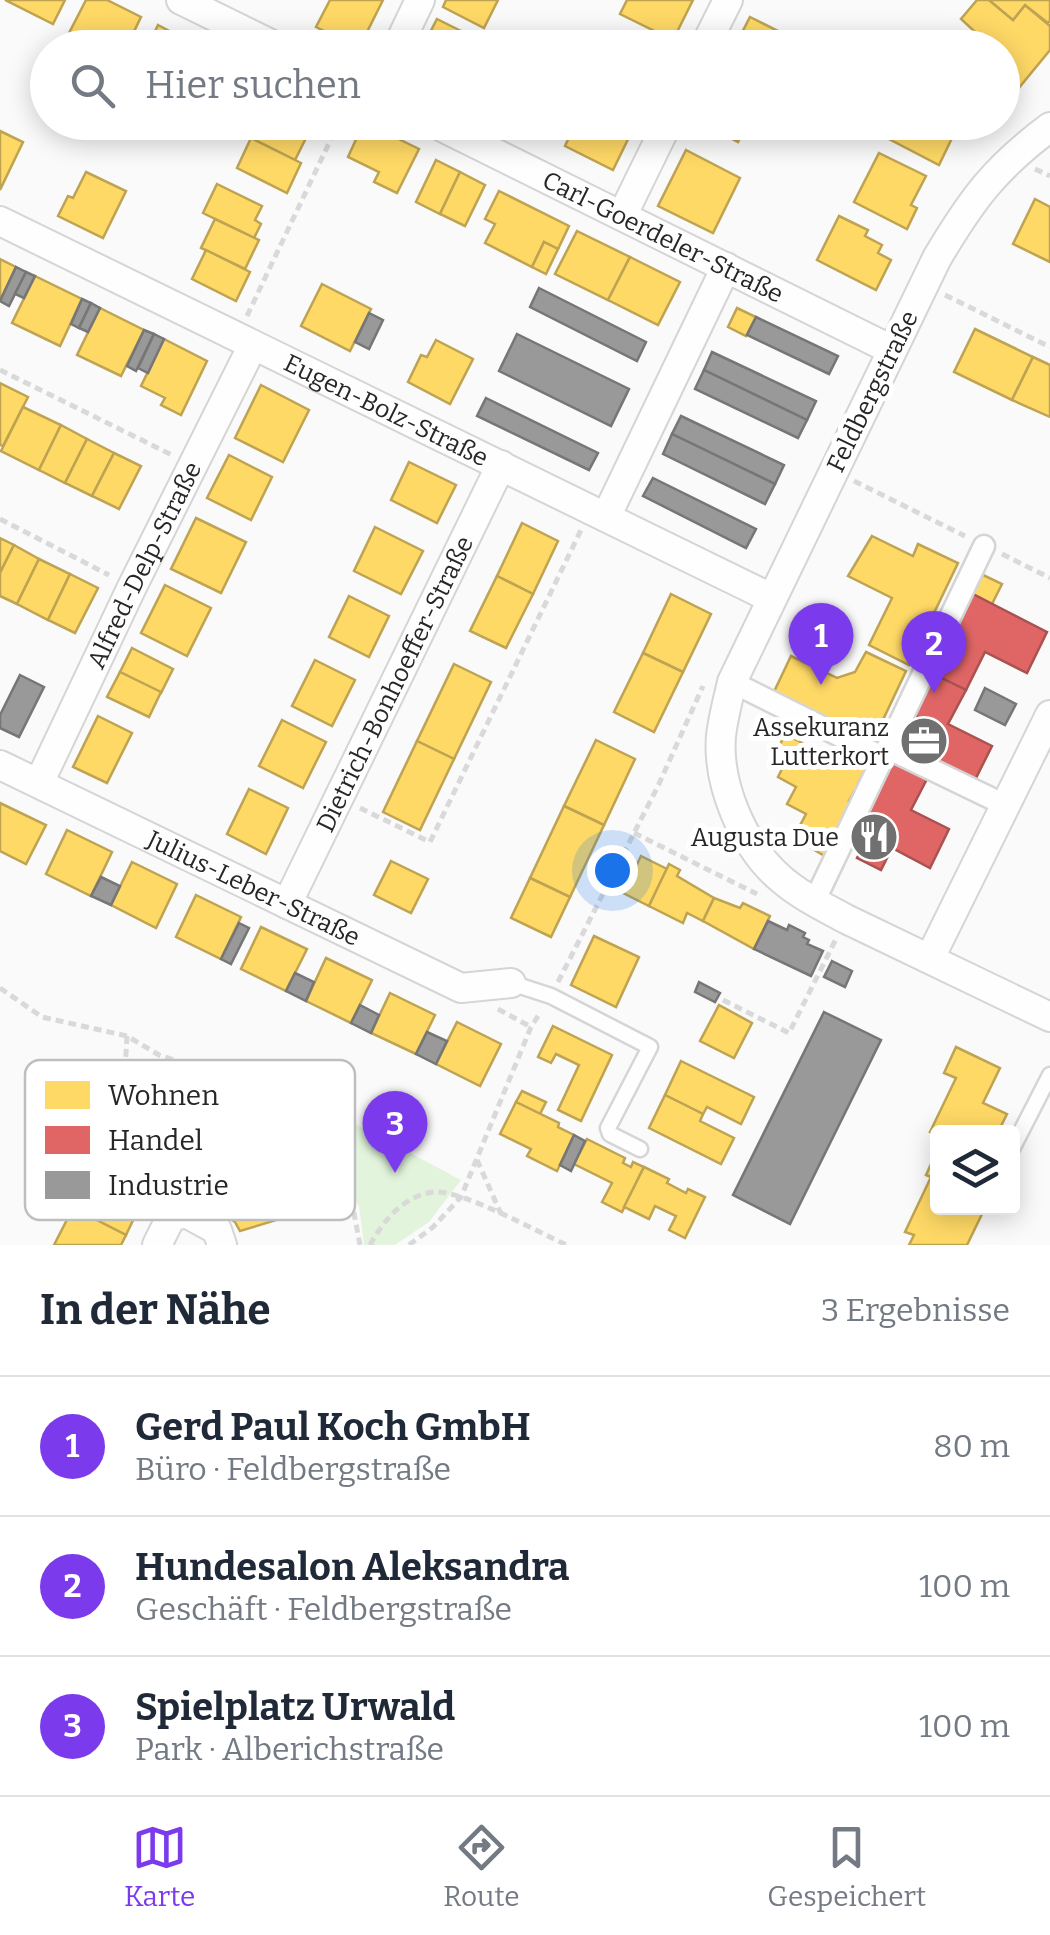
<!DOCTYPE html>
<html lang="de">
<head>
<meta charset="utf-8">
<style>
  body { margin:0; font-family:Bitter,serif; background:#f2f2f3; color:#1f2937 }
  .controls { position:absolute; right:30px; bottom:30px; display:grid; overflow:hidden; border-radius:10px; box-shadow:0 5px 25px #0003 }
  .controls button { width:90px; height:90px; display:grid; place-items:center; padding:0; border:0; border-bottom:2px solid #e0e1e3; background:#fff; color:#1f2937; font:50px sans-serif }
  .you { position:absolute; left:612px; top:870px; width:35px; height:35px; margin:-25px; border:8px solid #fff; border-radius:50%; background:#1a73e8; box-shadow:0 0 0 15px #1a73e833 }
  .badge { display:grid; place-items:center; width:65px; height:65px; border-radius:50%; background:#7c3aed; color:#fff; font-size:32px; font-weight:700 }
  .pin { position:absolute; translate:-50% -82px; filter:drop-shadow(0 2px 5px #0008) }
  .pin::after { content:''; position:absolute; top:52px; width:35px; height:30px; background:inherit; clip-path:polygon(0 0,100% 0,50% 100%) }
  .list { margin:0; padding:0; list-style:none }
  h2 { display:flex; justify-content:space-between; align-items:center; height:130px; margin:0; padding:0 40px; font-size:42px }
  h2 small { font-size:32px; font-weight:400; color:#747a83 }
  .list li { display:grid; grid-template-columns:65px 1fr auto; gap:30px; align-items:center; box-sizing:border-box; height:140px; padding:0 40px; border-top:2px solid #e0e1e3 }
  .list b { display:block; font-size:38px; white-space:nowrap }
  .list p { margin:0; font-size:32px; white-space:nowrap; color:#747a83 }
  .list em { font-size:32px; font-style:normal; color:#747a83 }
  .icon { flex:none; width:55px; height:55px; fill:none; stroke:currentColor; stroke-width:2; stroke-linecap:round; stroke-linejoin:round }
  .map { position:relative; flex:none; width:1050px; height:1245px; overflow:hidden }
  .search { position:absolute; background:#fff; box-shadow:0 5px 25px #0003; left:30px; right:30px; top:30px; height:110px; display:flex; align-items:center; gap:25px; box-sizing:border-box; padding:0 35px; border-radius:55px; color:#747a83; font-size:38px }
  .sheet { height:550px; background:#fff }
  nav { display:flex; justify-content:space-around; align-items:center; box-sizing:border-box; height:140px; border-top:2px solid #e0e1e3; background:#fff; font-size:28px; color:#747a83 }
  nav a { display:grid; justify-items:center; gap:5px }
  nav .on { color:#7c3aed }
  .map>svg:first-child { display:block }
  .green { fill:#e2f5dc }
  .homes { fill:#ffd966; stroke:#bea352; stroke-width:2.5 }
  .shops { fill:#e06666; stroke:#a85352; stroke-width:2.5 }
  .industry { fill:#999; stroke:#767676; stroke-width:2.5 }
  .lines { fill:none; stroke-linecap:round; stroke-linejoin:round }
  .service-casing { stroke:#d5d5d5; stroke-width:19 }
  .pedestrian-casing { stroke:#d5d5d5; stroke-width:25 }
  .minor-casing { stroke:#d5d5d5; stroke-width:32 }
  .path { stroke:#d8d9d8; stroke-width:5; stroke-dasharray:8 5; stroke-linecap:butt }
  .service { stroke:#fefefe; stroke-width:14 }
  .pedestrian { stroke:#fefefe; stroke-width:20 }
  .minor { stroke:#fefefe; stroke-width:28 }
  .labels { text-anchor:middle; stroke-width:10; stroke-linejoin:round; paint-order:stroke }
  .street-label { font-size:25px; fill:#252625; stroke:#fff }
  .poi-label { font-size:25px; fill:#252625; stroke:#fff; text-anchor:end }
  .key { fill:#fff; stroke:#bebebe; stroke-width:2.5 }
  .key-label { font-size:28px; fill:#252625 }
</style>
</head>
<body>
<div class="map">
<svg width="1050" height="1245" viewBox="0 0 1050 1245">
  <rect width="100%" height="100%" fill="#fafafa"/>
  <path class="green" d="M299 1094 461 1180 429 1222 395 1245H364L359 1206 338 1166 292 1099Z"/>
  <g class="homes">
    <path d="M5 0H65L53 24Z"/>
    <path d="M86 0H107L141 17 126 48H89L67 37Z"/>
    <path d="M330 0H383L359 48 316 27Z"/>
    <path d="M446 0H498L484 28 443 7Z"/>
    <path d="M627 0H693L673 40 620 14Z"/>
    <path d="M977 0H989L1013 20 1025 5 1050 26V50L1018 89 1002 76V48H983L987 43 961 19Z"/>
    <path d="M989 0H1050V21L1048 23 1025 5 1013 20Z"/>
    <path d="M750 17 792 38 787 48H734Z"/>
    <path d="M437 19 477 39 473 48H422Z"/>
    <path d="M158 25 202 48H147Z"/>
    <path d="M623 32 653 48H615Z"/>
    <path d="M265 122H289L309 132 295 160 256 141Z"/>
    <path d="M364 122 419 149 397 193 374 182 379 172 348 157Z"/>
    <path d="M576 122H620L633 129 613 170 565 146Z"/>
    <path d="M700 122H748L738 142Z"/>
    <path d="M892 122H920L952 138 939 165 885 137Z"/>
    <path d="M920 122H960L952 138Z"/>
    <path d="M0 131 23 142 0 190Z"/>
    <path d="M251 138 301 163 287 193 237 168Z"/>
    <path d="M686 150 740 178 713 233 658 206Z"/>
    <path d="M879 153 926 176 911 205 917 208 907 229 854 202Z"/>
    <path d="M436 160 460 172 440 214 416 202Z"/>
    <path d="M86 172 126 191 103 238 58 216 68 196 73 198Z"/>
    <path d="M460 172 485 185 465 226 440 214Z"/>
    <path d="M217 184 262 206 255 220 261 224 254 238 203 213Z"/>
    <path d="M499 191 569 226 558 249 544 242 532 267 485 243 495 224 485 219Z"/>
    <path d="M1035 199 1050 207V262L1013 244Z"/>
    <path d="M839 216 868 230 865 236 882 245 878 253 891 260 876 290 817 260Z"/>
    <path d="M215 219 259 240 245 269 201 248Z"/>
    <path d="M577 231 630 257 608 300 555 274Z"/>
    <path d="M544 242 558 249 546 274 532 267Z"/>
    <path d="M206 250 250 272 236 301 192 279Z"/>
    <path d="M630 257 680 282 658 325 608 300Z"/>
    <path d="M0 259 16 267 0 301Z"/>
    <path d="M35 276 82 299 60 346 12 323Z"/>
    <path d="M322 284 371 309 350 351 301 326Z"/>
    <path d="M100 308 144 330 121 376 77 355Z"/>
    <path d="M737 308 756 317 746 336 728 327Z"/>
    <path d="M975 329 1033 357 1012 400 954 372Z"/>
    <path d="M164 339 207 361 181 415 161 405 165 398 141 386Z"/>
    <path d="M436 340 473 359 450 404 408 382 421 355 427 357Z"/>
    <path d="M1033 357 1050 365V417L1012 400Z"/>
    <path d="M0 383 28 397 3 446 0 445Z"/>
    <path d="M261 385 309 410 283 462 235 438Z"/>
    <path d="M23 407 61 425 39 470 1 451Z"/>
    <path d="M61 425 87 439 65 483 39 470Z"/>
    <path d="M87 439 114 453 92 496 65 483Z"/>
    <path d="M114 453 141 466 119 509 92 496Z"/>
    <path d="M229 455 272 477 251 520 207 498Z"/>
    <path d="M409 462 456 485 437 523 391 500Z"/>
    <path d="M196 518 246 542 221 593 171 569Z"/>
    <path d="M522 523 558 541 533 594 497 576Z"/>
    <path d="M375 527 423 551 401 594 354 571Z"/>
    <path d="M872 536 913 556 918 544 958 563 909 665 869 645 892 598 848 576Z"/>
    <path d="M0 538 14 545 0 573Z"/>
    <path d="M14 545 39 559 17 604 0 596V573Z"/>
    <path d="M39 559 70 574 48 620 17 604Z"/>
    <path d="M70 574 98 588 75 633 48 620Z"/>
    <path d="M981 574 1002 584 992 604 971 593Z"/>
    <path d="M497 576 533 594 506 648 470 631Z"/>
    <path d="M165 585 211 608 187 656 141 633Z"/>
    <path d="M671 594 711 614 683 672 643 653Z"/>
    <path d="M349 596 389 616 369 657 329 637Z"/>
    <path d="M132 648 173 669 161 693 120 672Z"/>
    <path d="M866 652 906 671 872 743 772 696 791 656 837 678 855 672Z"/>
    <path d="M643 653 683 672 654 732 614 712Z"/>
    <path d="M315 660 355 680 332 726 292 706Z"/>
    <path d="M454 664 491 682 454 759 417 741Z"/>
    <path d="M120 672 161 692 149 717 107 697Z"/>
    <path d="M98 716 132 733 107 783 73 767Z"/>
    <path d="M282 720 326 742 303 788 259 766Z"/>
    <path d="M785 734 831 758 839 742 877 762 869 777 863 774 858 784 864 787 860 795 854 792 849 801 855 804 828 858 811 848 815 840 797 831 806 814 787 804 796 787 778 777 788 757 777 751Z"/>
    <path d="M596 740 635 759 604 825 564 806Z"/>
    <path d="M417 741 454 759 420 830 383 812Z"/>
    <path d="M249 789 288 808 266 854 227 834Z"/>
    <path d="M0 803 46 825 26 864 0 851Z"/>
    <path d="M564 806 604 825 570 897 530 878Z"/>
    <path d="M67 830 112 852 91 896 46 874Z"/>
    <path d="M641 856 667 869 649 906 623 893Z"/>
    <path d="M391 861 428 879 411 913 374 895Z"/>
    <path d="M132 862 177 884 156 928 111 905Z"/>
    <path d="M669 864 680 870 677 876 714 898 703 921 687 913 683 923 649 906Z"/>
    <path d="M530 878 570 897 551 937 511 918Z"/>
    <path d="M196 895 241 917 221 959 176 937Z"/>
    <path d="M714 898 740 908 743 903 770 916 754 949 703 921Z"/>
    <path d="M261 927 307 949 286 991 241 969Z"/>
    <path d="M594 936 639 957 616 1007 571 985Z"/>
    <path d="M326 958 372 980 351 1023 306 1001Z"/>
    <path d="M390 993 435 1015 416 1054 371 1033Z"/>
    <path d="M719 1005 752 1023 734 1058 700 1041Z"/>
    <path d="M457 1022 501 1044 480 1086 436 1064Z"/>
    <path d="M553 1026 612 1055 581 1121 558 1110 579 1065 556 1054 551 1063 538 1057Z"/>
    <path d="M956 1047 1000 1068 983 1103 1007 1114 998 1132H938V1135L930 1132 956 1078 944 1073Z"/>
    <path d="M681 1061 754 1097 741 1124 707 1107 703 1114 665 1095Z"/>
    <path d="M522 1091 546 1102 540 1114 516 1102Z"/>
    <path d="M665 1095 703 1114 700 1121 734 1138 721 1164 649 1128Z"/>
    <path d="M516 1102 559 1123 558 1127 574 1135 557 1171 527 1156 531 1149 500 1134Z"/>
    <path d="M587 1139 625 1158 623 1163 631 1167 633 1162 644 1167 622 1212 602 1202 612 1183 574 1164Z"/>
    <path d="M936 1153 938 1208H969L982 1214 967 1245H909L914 1235 905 1232 931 1177 926 1175Z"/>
    <path d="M132 1154 150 1208 136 1214 126 1235 73 1208 98 1165Z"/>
    <path d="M644 1167 669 1179 667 1183 686 1193 688 1189 705 1197 685 1238 669 1230 676 1216 655 1206 649 1219 624 1207Z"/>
    <path d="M247 1176 272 1193 280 1219 240 1231 235 1222 226 1216Z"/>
    <path d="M73 1208 126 1235 121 1245H54Z"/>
  </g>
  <g class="shops">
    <path d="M971 593 1047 632 1027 673 985 652 966 690 931 673Z"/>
    <path d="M931 673 966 690 948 724 992 746 974 782 911 750 926 721 910 713Z"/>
    <path d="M892 754 930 773 911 810 949 829 930 868 892 848 881 870 857 858 866 841 852 834Z"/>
  </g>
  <g class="industry">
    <path d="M16 267 26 272 9 306 0 301Z"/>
    <path d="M26 272 35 276 24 298 15 294Z"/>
    <path d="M539 288 646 342 637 361 530 307Z"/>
    <path d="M82 299 91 303 79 328 71 324Z"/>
    <path d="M91 303 100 308 88 332 79 328Z"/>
    <path d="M369 313 383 320 369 349 355 342Z"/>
    <path d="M756 317 838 356 829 374 747 335Z"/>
    <path d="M144 330 154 334 136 371 127 366Z"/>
    <path d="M154 334 164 339 148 373 138 368Z"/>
    <path d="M517 334 629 389 611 426 499 371Z"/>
    <path d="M712 352 816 401 807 420 704 370Z"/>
    <path d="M704 370 807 420 798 438 695 389Z"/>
    <path d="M486 398 598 453 589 470 477 416Z"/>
    <path d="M681 416 784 465 775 484 672 434Z"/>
    <path d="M672 434 775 484 765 504 663 454Z"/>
    <path d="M653 478 756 529 746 548 643 496Z"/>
    <path d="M20 675 44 687 19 737 0 728V715Z"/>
    <path d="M985 688 1016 704 1005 725 975 710Z"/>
    <path d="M101 877 120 886 111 905 91 896Z"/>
    <path d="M768 921 787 930 789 925 805 933 803 937 809 940 807 944 823 951 811 976 754 949Z"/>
    <path d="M239 923 249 928 231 964 221 959Z"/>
    <path d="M832 961 852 971 845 987 824 977Z"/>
    <path d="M295 973 314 982 306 1001 286 991Z"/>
    <path d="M699 982 720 993 715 1002 695 992Z"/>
    <path d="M360 1005 379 1015 371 1033 351 1023Z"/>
    <path d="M824 1012 881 1040 790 1224 733 1195Z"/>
    <path d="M427 1032 447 1041 436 1064 416 1054Z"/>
    <path d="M574 1135 585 1141 571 1171 560 1165Z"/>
  </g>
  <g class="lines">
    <g class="service-casing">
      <g id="service">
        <path d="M511 983 551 996 650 1047 608 1128 610 1134 640 1149"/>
        <path d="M1012 1149 1050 1075"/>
      </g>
    </g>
    <g class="pedestrian-casing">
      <g id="pedestrian">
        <path d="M732 682 882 757"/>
        <path d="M887 748 1005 805"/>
        <path d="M814 902 984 546"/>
      </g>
    </g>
    <g class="minor-casing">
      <g id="minor">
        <path d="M181 0 279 48"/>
        <path d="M397 48 420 0"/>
        <path d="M704 48 728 0"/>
        <path id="s1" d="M432 122 892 350"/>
        <path d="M1050 127C995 168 972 199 937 258L732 682C728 700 723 718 721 736 717 784 743 846 780 878 799 895 824 907 846 919L1050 1017"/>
        <path d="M622 216 668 122"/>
        <path id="s2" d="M0 221 771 598"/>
        <path d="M606 517 726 267"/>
        <path id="s3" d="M0 765 461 988 511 983"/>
        <path id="s4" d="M39 783 132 587 253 345"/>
        <path id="s5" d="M287 904 501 465"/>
        <path d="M930 958 1050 715"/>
        <path d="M157 1245 171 1217 186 1213 217 1230 222 1245"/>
      </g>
    </g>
    <g class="path">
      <path d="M1035 169 1050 176"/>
      <path d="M945 295 1050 347"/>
      <path d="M247 316 339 122"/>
      <path d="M0 370 172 455"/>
      <path d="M854 481 965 536"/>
      <path d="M0 519 109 575"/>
      <path d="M1002 554 1050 578"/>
      <path d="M360 808 430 842 581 530"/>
      <path d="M634 833 757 894"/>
      <path d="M558 982 658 786 703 686"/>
      <path d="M0 988 42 1017 127 1036 159 1055 280 1095 333 1166 353 1208 360 1245"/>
      <path d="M723 1000 789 1033 836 939"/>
      <path d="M498 1009 531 1027"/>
      <path d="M127 1036 124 1089 163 1196"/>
      <path d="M477 1160 501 1214"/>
      <path d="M370 1245C383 1221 405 1194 435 1192 465 1191 537 1232 567 1245"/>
      <path d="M409 1245 433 1227 461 1197 531 1027 540 1013"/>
    </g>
    <use href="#service" class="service"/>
    <use href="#pedestrian" class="pedestrian"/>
    <use href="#minor" class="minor"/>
  </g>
  <defs>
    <g id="office-disc" transform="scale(2.5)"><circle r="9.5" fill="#707070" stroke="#fff"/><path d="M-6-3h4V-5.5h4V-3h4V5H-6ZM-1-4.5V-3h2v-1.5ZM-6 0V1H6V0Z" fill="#fff"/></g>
    <g id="restaurant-disc" transform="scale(2.5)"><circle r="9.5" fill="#707070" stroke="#fff"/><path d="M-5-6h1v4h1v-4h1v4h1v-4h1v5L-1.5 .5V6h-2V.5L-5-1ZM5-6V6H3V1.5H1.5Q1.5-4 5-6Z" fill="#fff"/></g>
  </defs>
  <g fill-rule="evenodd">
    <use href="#office-disc" x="924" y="741"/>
    <use href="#restaurant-disc" x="874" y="837"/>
  </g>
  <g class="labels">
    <g class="street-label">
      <text dy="9" stroke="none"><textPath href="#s1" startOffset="258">Carl-Goerdeler-Straße</textPath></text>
      <text transform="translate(872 391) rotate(-64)" y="9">Feldbergstraße</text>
      <text dy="9" stroke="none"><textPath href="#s2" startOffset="430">Eugen-Bolz-Straße</textPath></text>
      <text dy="9" stroke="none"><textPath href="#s4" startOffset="242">Alfred-Delp-Straße</textPath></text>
      <text dy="9" stroke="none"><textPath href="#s5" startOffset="245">Dietrich-Bonhoeffer-Straße</textPath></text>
      <text dy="9" stroke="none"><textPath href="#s3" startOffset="282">Julius-Leber-Straße</textPath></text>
    </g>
    <g class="poi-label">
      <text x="889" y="736">Assekuranz<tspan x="889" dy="29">Lutterkort</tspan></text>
      <text x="839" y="846">Augusta Due</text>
    </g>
  </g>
  <rect x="25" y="1060" width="330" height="160" rx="15" class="key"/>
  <rect x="45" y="1081" width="45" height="28" fill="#ffd966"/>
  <rect x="45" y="1126" width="45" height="28" fill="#e06666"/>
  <rect x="45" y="1171" width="45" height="28" fill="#999"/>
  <g class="key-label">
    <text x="108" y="1105">Wohnen</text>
    <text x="108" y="1150">Handel</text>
    <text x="108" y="1195">Industrie</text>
  </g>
</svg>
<div class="controls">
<button><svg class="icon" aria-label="layers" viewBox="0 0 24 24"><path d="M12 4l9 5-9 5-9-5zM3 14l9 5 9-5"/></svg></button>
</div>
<div class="you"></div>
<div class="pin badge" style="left:821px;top:685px">1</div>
<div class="pin badge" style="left:934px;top:693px">2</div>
<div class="pin badge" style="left:395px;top:1173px">3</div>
<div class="search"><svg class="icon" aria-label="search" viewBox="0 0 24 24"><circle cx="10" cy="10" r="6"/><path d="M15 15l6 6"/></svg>Hier suchen</div>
</div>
<section class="sheet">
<h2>In der Nähe<small>3 Ergebnisse</small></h2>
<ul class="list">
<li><span class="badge">1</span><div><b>Gerd Paul Koch GmbH</b><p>Büro · Feldbergstraße</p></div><em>80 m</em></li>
<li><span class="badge">2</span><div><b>Hundesalon Aleksandra</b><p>Geschäft · Feldbergstraße</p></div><em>100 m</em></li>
<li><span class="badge">3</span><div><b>Spielplatz Urwald</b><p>Park · Alberichstraße</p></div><em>100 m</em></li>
</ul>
</section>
<nav>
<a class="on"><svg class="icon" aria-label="map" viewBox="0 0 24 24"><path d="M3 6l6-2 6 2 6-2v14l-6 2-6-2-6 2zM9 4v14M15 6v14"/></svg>Karte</a>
<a><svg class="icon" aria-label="directions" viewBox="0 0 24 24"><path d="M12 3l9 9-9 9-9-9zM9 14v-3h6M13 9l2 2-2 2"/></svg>Route</a>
<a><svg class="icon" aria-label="saved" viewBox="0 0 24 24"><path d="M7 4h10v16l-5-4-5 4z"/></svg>Gespeichert</a>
</nav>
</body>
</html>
